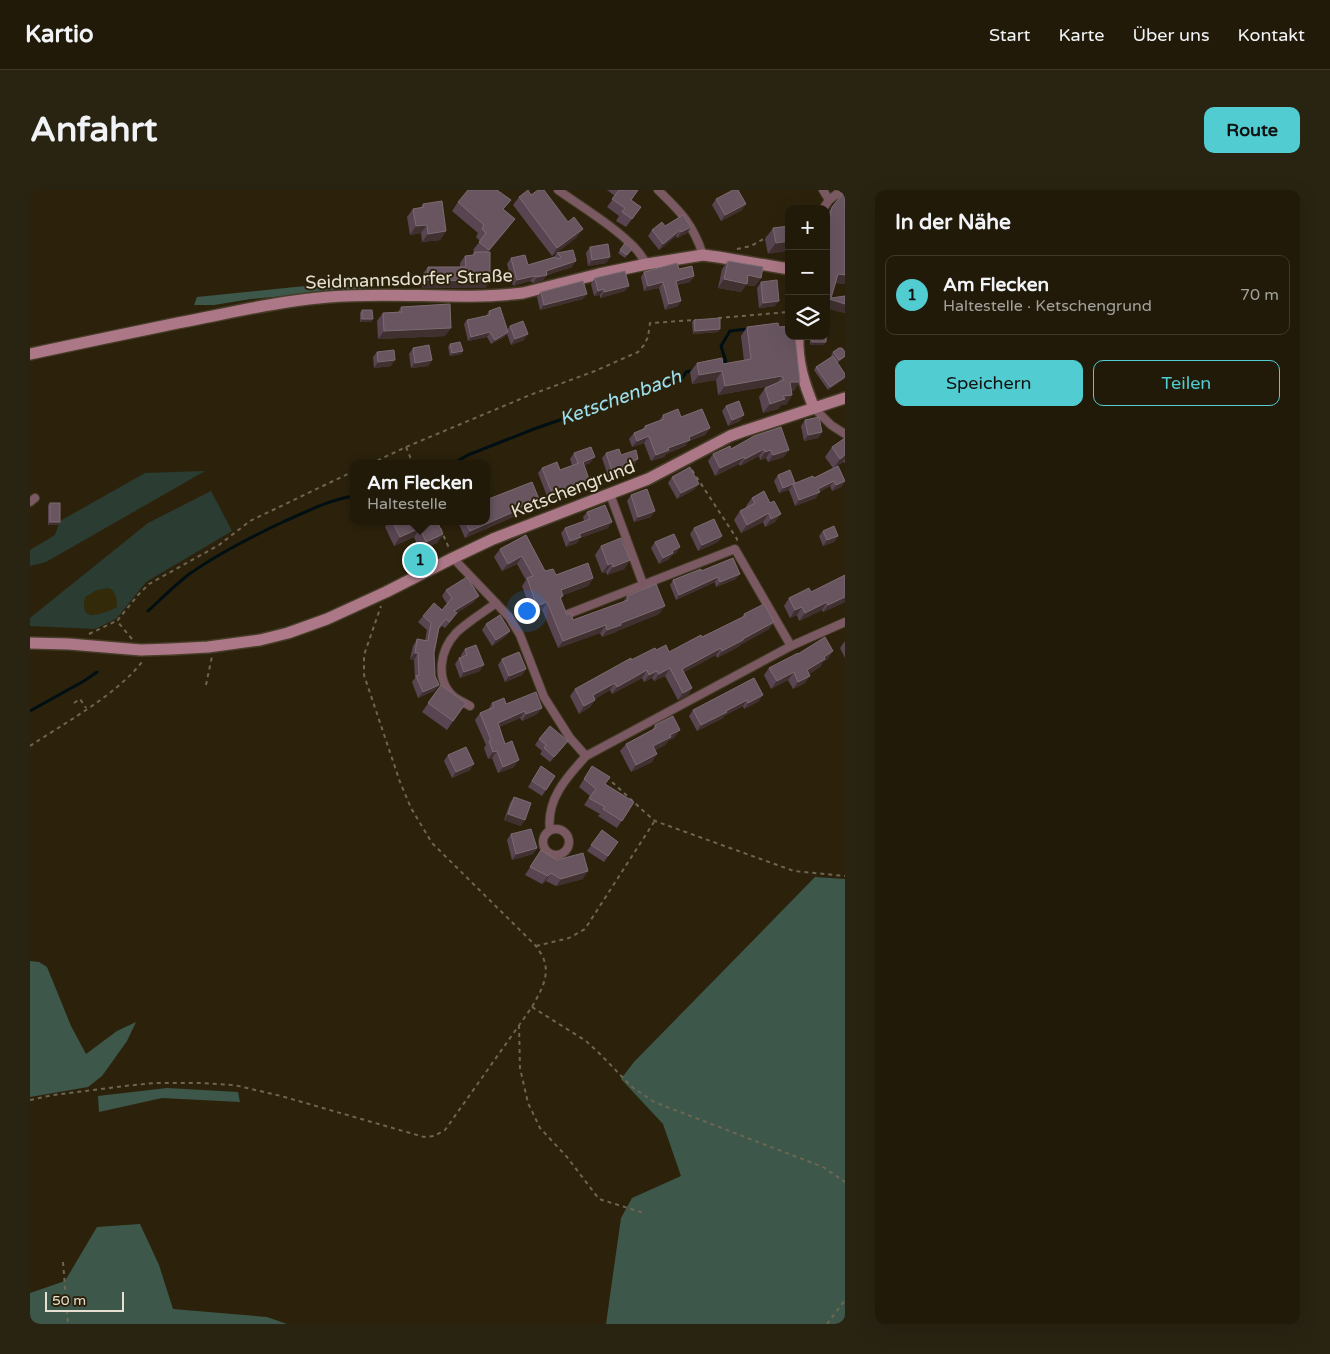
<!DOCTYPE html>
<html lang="de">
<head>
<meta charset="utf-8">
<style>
  body { margin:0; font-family:"Varela Round",sans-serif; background:#292312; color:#f1f3f6 }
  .controls { position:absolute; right:15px; top:15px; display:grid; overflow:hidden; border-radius:10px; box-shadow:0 5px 20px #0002 }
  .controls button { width:45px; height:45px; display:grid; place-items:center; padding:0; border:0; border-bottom:1px solid #3e382a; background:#211a09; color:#f1f3f6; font:25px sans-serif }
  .scale { position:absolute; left:15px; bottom:12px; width:79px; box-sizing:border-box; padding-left:5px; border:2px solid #e6e0d3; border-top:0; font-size:14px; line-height:18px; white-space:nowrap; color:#e6e0d3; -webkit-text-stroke:4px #2c220c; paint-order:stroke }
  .you { position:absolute; left:496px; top:420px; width:18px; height:18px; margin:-12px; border:4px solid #fff; border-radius:50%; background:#1a73e8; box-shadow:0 0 0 8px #1a73e833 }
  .badge { display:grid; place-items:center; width:32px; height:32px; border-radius:50%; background:#51ccd1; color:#111; font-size:16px; font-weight:700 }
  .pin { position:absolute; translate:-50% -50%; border:2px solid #fff; box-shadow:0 1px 5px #0006 }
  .popup { position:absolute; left:320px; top:270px; width:140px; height:65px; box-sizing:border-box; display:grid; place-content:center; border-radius:10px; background:#211a09; filter:drop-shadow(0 1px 4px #0005); font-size:16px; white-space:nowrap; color:#a2a19c }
  .popup b { font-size:19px; color:#f1f3f6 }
  .popup::after { content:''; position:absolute; left:50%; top:100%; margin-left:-10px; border:10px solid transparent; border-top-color:#211a09 }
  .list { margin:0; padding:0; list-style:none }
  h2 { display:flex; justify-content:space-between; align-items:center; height:65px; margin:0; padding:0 20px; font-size:21px }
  h2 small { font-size:16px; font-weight:400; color:#a2a19c }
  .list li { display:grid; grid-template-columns:32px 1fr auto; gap:15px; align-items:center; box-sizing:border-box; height:80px; margin:0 10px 10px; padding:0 10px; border:1px solid #3e382a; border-radius:10px }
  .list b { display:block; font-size:19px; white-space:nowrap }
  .list p { margin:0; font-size:16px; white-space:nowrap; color:#a2a19c }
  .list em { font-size:16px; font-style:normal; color:#a2a19c }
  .actions { display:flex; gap:10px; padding:15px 20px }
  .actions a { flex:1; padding:11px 0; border:1px solid #51ccd1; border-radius:10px; text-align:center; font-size:18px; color:#51ccd1 }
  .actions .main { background:#51ccd1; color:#111 }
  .icon { flex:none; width:28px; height:28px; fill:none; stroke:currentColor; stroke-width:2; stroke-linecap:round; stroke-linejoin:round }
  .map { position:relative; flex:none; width:815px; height:1134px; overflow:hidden; border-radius:10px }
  header { display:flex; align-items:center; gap:30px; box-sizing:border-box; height:70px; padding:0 25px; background:#211a09; border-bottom:1px solid #3e382a }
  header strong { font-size:24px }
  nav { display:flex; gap:28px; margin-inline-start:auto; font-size:18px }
  .intro { display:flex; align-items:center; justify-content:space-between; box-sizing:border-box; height:120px; padding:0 30px }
  h1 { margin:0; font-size:35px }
  .button { padding:12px 22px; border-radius:10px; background:#51ccd1; color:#111; font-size:18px; font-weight:700 }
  main { display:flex; gap:30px; padding:0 30px }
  aside { flex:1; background:#211a09; border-radius:10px; box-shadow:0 5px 20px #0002 }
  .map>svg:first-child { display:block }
  .green { fill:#2b3c33 }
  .forest { fill:#3d584a }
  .sand { fill:#322a09 }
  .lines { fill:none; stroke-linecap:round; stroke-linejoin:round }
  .stream { stroke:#000f13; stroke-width:3 }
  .street-casing { stroke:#463d28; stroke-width:10 }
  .secondary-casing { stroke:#463d28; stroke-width:14 }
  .path { stroke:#6e6552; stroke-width:2; stroke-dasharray:4 4; stroke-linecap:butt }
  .street { stroke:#7a5963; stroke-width:8 }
  .secondary { stroke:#ac7786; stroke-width:11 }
  .wall { fill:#594552 }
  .shaded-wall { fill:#403030 }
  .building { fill:#685560; stroke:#7c6b72 }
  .labels { text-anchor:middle; stroke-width:4; stroke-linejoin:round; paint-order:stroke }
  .street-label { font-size:18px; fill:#e6e0d3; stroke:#2c220c }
  .water-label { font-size:19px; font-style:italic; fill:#9de1ef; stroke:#2c220c }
</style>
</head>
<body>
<header>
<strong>Kartio</strong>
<nav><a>Start</a><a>Karte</a><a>Über uns</a><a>Kontakt</a></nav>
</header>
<div class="intro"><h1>Anfahrt</h1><a class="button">Route</a></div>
<main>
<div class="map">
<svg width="815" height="1134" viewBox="0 0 815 1134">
  <rect width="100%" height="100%" fill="#2c220c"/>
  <g class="green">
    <path d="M175 281 16 372 0 376V360L25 345 30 331 115 283Z"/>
    <path d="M181 301 202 341 116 392 87 428 65 439 0 436V428L118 333Z"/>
  </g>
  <g class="forest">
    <path d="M343 89V98L221 109 184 115H164L167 107Z"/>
    <path d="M785 687 815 689V1134H576L591 1028 602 1008 651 986 633 934 591 889 604 872Z"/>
    <path d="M0 771 9 772 17 777 41 836 56 864 87 841 106 832 97 851 72 886 58 897 0 907Z"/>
    <path d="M137 898 208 902 210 912 132 908 69 922 68 906Z"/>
    <path d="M110 1034 129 1075 143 1119 237 1127 257 1134H0V1103L35 1091 67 1037Z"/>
  </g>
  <path class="sand" d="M78 398C86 400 87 410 87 417 82 420 77 422 72 423 56 429 52 422 55 407L67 400Z"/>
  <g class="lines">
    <g class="stream">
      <path d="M690 173 696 172 691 156 700 141 718 139"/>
      <path d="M422 274 438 265 504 239 653 187 656 182 665 180"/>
      <path d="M118 421C131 409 144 396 158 385 187 364 223 346 255 331 278 321 299 310 324 306"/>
      <path d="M0 521 54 491 67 482"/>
    </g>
    <g class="street-casing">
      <g id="street">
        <path d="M528 0C552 17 585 37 605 58 610 63 613 69 617 74"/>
        <path d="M628 0C651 22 663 34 673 65"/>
        <path d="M793 0 799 10"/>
        <path d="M793 19 799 10 812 0"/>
        <path d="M784 218 801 235 815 244"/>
        <path d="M580 304 613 394"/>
        <path d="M0 312 5 308"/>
        <path d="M423 368 466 413C454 422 436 433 426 443 410 460 405 489 423 506 428 510 435 513 440 516"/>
        <path d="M466 413 479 427 490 445 514 507 540 548 556 566C537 587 516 609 520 640"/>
        <path d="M538 424 705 359 761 456"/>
        <path d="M556 566 761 456 815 432"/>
        <circle cx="526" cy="652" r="13"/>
      </g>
    </g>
    <g class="secondary-casing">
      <g id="secondary">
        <path d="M768 146C767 173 774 193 784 218"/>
        <path d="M0 164C61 151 122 138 183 126 221 118 260 110 299 107 363 101 429 111 493 103L569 84 617 74 673 65 688 67 759 79"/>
        <path d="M0 453 39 454 111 460 141 459 178 457 230 450 258 443 297 429 356 402 423 368 463 349 618 289 700 246 714 241 815 208"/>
      </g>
    </g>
    <g class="path">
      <path d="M707 59 721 56 737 47"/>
      <path d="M688 128 759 122"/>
      <path d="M376 257 383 274"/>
      <path d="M340 274 376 257 500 205 565 181 608 162 614 155 618 147 620 133 666 130"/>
      <path d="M662 280 707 349V352"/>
      <path d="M407 331 419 358"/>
      <path d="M59 444 86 431"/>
      <path d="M102 449 87 431 108 405 119 394 189 355 220 331 324 281"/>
      <path d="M176 495 182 466"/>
      <path d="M44 513 50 509 56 518"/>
      <path d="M0 556C36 532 85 506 112 472V470"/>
      <path d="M576 587C593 601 608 617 625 631L764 681 815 686"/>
      <path d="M506 756 539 748 555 739 624 632"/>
      <path d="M502 817 556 851 572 866 602 897 624 912 793 977 815 992"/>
      <path d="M489 835 490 878 498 913 510 938 537 967 569 1009 614 1023"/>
      <path d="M0 910 23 905 94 896 125 893H169L204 895 251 906 394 947 404 946 415 940 502 817C510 802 520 787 514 770 513 765 508 760 506 756L402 653 381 618 370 592 334 485V465L351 416"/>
      <path d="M33 1072 38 1134"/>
      <path d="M797 1134 815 1110"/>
    </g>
    <use href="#street" class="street"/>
    <use href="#secondary" class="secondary"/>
  </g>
  <g class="wall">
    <path d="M577 0H608L601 10 611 17 596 37 586 31 589 26 577 17 585 6Z"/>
    <path d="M815 1V94L806 93 801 108 815 123 796 118V25Z"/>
    <path d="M501 5 547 47 522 66 483 15 489 7Z"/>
    <path d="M686 9 712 20 691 31 682 15Z"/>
    <path d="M428 12 474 20 479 37 458 62 460 91 455 98H392V85L398 77H430V73L435 66 442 65 445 62 443 60 450 51 446 47 448 43 422 21Z"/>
    <path d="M393 14 416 41 410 50 392 52 391 43 380 45 377 27 383 19 390 18Z"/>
    <path d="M635 36 661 37 657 43 647 48 646 46 629 60 618 46 622 40Z"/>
    <path d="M759 36 738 64 735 49 743 38Z"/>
    <path d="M595 53 602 59 595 68 588 63Z"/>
    <path d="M560 57 580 67 576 73 558 76 556 63Z"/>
    <path d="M527 63 542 77 517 85 513 90 503 93 500 91 483 96 477 74 481 68 498 75 524 67Z"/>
    <path d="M698 71 731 88 725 96 716 95 711 102 688 98 692 79Z"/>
    <path d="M649 79 664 86 660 92 647 95 648 116 635 120 629 98 614 101 611 87 614 82Z"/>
    <path d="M565 88 595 101 570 108V105L564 106 561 94Z"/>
    <path d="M731 92 745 116 729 118 727 98Z"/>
    <path d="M511 102 553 109 510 120 507 107Z"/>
    <path d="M371 117 415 146 348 149 347 131 353 123 368 122Z"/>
    <path d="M332 120 341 132H330V123Z"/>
    <path d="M459 121 477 140 480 136 494 150 481 155 477 144 474 147 461 154 457 147 438 151 434 134 437 130 456 126Z"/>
    <path d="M664 130 690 139 688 142 663 144 662 132Z"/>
    <path d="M717 137H749L764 201H762V205L756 215H751L748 219 733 223 729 207 735 198 739 196 688 205 686 190 662 194 660 182 667 173 693 174 714 171 711 146Z"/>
    <path d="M780 146H796L794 155H780Z"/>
    <path d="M420 154 433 161 431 164 420 166 418 157Z"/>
    <path d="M383 158 402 170 398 176 381 178 379 164Z"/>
    <path d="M347 162 361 176 344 178 343 167Z"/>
    <path d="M803 162 815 167 807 173 814 189 798 200 784 180 786 177 802 166 801 165Z"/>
    <path d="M696 216 710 231 698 236 692 221Z"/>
    <path d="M633 225 651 227 680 238 675 245 659 251 655 256 636 264 634 267 621 271 614 253 602 257 599 249 604 243 612 240 615 236 629 231Z"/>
    <path d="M775 230 792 242 788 248 774 251 771 236Z"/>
    <path d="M724 246 754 267 738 272 736 268 730 270 729 266 710 276 709 274 685 286 678 271 683 264 701 259Z"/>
    <path d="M815 248V273L813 272 805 277 815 291 811 297 802 301 800 296 789 302 786 308 765 316 759 300 749 303 744 291 748 285 765 293 784 288 803 278 795 267 802 257Z"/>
    <path d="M544 263 560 273 554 275 556 297 519 311 508 283 512 278 530 280 542 275 540 269Z"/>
    <path d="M576 263 591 265 605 274 595 277 596 280 592 285 579 289 572 268Z"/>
    <path d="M642 287 665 299 647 309 638 293Z"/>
    <path d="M734 301 745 332 735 337 733 332 711 343 704 330 710 321 717 318 716 316 722 308Z"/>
    <path d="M601 305 621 327 604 332 597 311Z"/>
    <path d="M20 313 30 332 28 335H18V315Z"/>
    <path d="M504 316 485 324 483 327 435 348 428 332 429 331H456Z"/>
    <path d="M557 322 578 338 550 348 547 353 536 357 531 343 535 338 554 331 553 327Z"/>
    <path d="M359 331H407L413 344 407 353 390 360 384 347 364 356 355 337Z"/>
    <path d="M664 338 692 346 688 352 668 361 660 344Z"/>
    <path d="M793 341 808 346 804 352 793 356 789 346Z"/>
    <path d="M496 345 515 381 526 385 563 388 558 396 533 405 531 409 537 425 543 430 593 412 597 406 629 424 587 441 586 442 572 447 570 443 528 458 512 420 502 423 492 396 496 390 487 374 472 381 464 367 470 359Z"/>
    <path d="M625 352 646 363 642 365 639 369 629 374 621 358Z"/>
    <path d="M571 356 600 370 594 379 577 385 576 382 572 383 565 365Z"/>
    <path d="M671 381 706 389 686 397 685 392 646 410 640 395 643 390Z"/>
    <path d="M416 400 444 412 426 423 422 430 415 438 412 436 409 439 404 463 405 486 409 495 404 501 388 508 382 492 385 488 384 470 380 469 383 456 387 449 395 451 397 440 388 432 393 426 412 420 417 414 412 406Z"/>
    <path d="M781 402 815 412 793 422 792 420 769 431 767 425 760 428 754 416 759 408Z"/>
    <path d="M714 424 744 432 739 439 710 455 708 457 687 468 686 465 654 482 662 498 658 505 648 510 635 486 624 491 622 488 614 492 612 488 582 504 580 500 565 509V510L560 517 549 524 540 506 545 499 601 470 626 460 639 462 672 447 712 427Z"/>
    <path d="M456 434 480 441 476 446 462 456 452 440Z"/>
    <path d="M815 451V468L810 458Z"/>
    <path d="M435 459 450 481 430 488 425 474 429 468 432 467 431 465Z"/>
    <path d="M768 464 798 469 793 472 790 477 779 484 775 493 763 499 758 490 741 499 734 485 739 478Z"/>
    <path d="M472 469 496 479 492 485 475 492 468 475Z"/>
    <path d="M724 488 729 511 714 519 713 516 694 526 693 528 667 541 659 526 663 520Z"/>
    <path d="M411 495 436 513 417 540 392 522Z"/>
    <path d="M462 513 512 518 507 524 492 531 490 528 469 537 484 577 468 583 462 568 458 569 454 558 456 555 445 530 450 523 458 520Z"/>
    <path d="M625 535 645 547 638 551 635 555 625 560 622 572 601 582 590 561 596 554 622 540Z"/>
    <path d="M509 549 538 551 520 572 510 564 512 561 505 555Z"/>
    <path d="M418 565 440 580 422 588 414 571Z"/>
    <path d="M511 576 525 586 512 606 498 597Z"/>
    <path d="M562 576 575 594 604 612 587 638 568 626 570 624 554 615 560 606 549 597Z"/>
    <path d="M484 607 491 636 474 630 480 613Z"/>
    <path d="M572 640 588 652 574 672 557 661Z"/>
    <path d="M481 644 507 658 503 664 482 670 477 650Z"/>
    <path d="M511 660 553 689 526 696 516 691 512 694 495 685Z"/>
  </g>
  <g class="shaded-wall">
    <path d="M716 14 712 20 691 31 695 25Z"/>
    <path d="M485 29 479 37 453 69 459 60Z"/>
    <path d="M397 35 391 43 380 45 386 36Z"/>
    <path d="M661 37 657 43 647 48 651 42Z"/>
    <path d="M553 39 547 47 522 66 527 58Z"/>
    <path d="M650 40 646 46 629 60 633 54Z"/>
    <path d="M416 41 410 50 392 52 398 44Z"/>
    <path d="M759 51V61L738 64 746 53Z"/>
    <path d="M580 67 576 73 558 76 562 70Z"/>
    <path d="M546 71 542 77 517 85 513 90 503 93 507 87 516 81Z"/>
    <path d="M808 84 815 85V94L803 92Z"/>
    <path d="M718 85 731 88 725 96 716 95 711 102 688 98 694 89Z"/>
    <path d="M504 86 500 91 483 96 487 90Z"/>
    <path d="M664 86 660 92 642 96 646 91Z"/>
    <path d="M397 90 460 91 455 98H392Z"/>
    <path d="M633 92 629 98 614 101 618 96Z"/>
    <path d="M599 96 595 101 570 108 574 102Z"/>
    <path d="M574 99 570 105 564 106 568 101Z"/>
    <path d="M557 104 553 109 510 120 514 115Z"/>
    <path d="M796 108 815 114V123L796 118Z"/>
    <path d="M651 111 648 116 635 120 639 114Z"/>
    <path d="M749 111 745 116 729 118 733 113Z"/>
    <path d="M332 129H343L341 132H330Z"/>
    <path d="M421 138 415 146 348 149 354 141Z"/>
    <path d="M690 139 688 142 663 144 665 141Z"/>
    <path d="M460 142 457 147 438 151 441 147Z"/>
    <path d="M478 142 474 147 461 154 465 150Z"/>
    <path d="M498 144 494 150 481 155 485 149Z"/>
    <path d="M782 152H796L794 155H780Z"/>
    <path d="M433 161 431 164 420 166 422 163Z"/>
    <path d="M365 170 361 176 344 178 348 172Z"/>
    <path d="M402 170 398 176 381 178 385 173Z"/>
    <path d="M692 181 686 190 662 194 669 185Z"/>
    <path d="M752 186 746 195 688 205 695 196Z"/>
    <path d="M815 187 814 189 798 200 800 197Z"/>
    <path d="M760 192H770L764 201 754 202Z"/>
    <path d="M762 205 756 215H751L748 219 733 223 740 214 753 206Z"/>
    <path d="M714 225 710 231 698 236 702 230Z"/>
    <path d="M680 238 675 245 659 251 655 256 636 264 634 267 621 271 626 265 659 247Z"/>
    <path d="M792 242 788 248 774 251 778 245Z"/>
    <path d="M619 246 614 253 602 257 607 251Z"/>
    <path d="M734 259 729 266 710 276 715 269Z"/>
    <path d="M741 260 736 268 730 270 735 262Z"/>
    <path d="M759 260 754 267 738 272 743 265Z"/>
    <path d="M815 265V269L813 272 803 279 810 269Z"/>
    <path d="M565 267 560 273 549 277 553 272Z"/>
    <path d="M714 267 709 274 685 286 690 278Z"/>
    <path d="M608 269 605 274 590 279 594 274Z"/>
    <path d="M596 280 592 285 579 289 583 284Z"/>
    <path d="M804 291 800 296 789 302H790L786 308 765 316 769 310 788 299Z"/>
    <path d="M815 291 811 297 802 301 806 295Z"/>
    <path d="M560 292 556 297 519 311 523 306Z"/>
    <path d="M669 294 665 299 647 309 651 303Z"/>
    <path d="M763 294 759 300 749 303 753 298Z"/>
    <path d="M509 309 504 316 485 324 483 327 435 348 440 341 487 318Z"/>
    <path d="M625 321 621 327 604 332 608 327Z"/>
    <path d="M739 323 733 332 711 343 717 335Z"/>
    <path d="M751 324 745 332 735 337 741 329Z"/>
    <path d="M20 332H30L28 335H18Z"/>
    <path d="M582 332 578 338 550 348 547 353 536 357 540 351 549 344Z"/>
    <path d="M390 338 384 347 364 356 370 347Z"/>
    <path d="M413 344 407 353 390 360 396 352Z"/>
    <path d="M692 346 688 352 668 361 672 355Z"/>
    <path d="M808 346 804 352 793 356 797 350Z"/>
    <path d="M650 357 646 363 642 365 639 369 629 374 633 368 642 361Z"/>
    <path d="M492 366 487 374 472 381 478 374Z"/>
    <path d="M600 370 594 379 577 385 583 377Z"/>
    <path d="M582 373 576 382 572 383 578 375Z"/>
    <path d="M710 384 706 389 686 397 690 392Z"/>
    <path d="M688 387 685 392 646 410 649 405Z"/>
    <path d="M563 388 558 396 526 408 531 400Z"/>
    <path d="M449 406 444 412 420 428 424 421Z"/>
    <path d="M815 407V412L793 422 798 415Z"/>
    <path d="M517 412 512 420 502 423 507 416Z"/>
    <path d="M797 412 792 420 769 431 775 423Z"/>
    <path d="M635 416 629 424 587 441 586 442 572 447 577 440 591 433Z"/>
    <path d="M772 417 767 425 760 428 765 420Z"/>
    <path d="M744 432 739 439 710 455 708 457 687 468 692 461Z"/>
    <path d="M576 435 570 443 528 458 533 451Z"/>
    <path d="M480 441 476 446 462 456 466 450Z"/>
    <path d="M691 458 686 465 647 486 652 479Z"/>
    <path d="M803 461 798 469 793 472 790 477 772 488 777 480 794 467Z"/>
    <path d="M385 463H388L384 470 380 469Z"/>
    <path d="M454 475 450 481 430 488 434 482Z"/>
    <path d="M640 478 635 486 624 491 629 484Z"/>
    <path d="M496 479 492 485 475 492 479 486Z"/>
    <path d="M617 480 612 488 582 504 587 497Z"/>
    <path d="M627 481 622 488 614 492 619 485Z"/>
    <path d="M764 482 758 490 741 499 747 491Z"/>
    <path d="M780 486 775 493 763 499 768 492Z"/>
    <path d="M585 493 580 500 558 513 563 505Z"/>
    <path d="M409 495 404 501 388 508 393 502Z"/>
    <path d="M662 498 658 505 648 510 653 503Z"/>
    <path d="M733 505 729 511 714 519 718 513Z"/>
    <path d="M565 510 560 517 549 524 554 516Z"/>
    <path d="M717 510 713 516 694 526 693 528 667 541 671 535Z"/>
    <path d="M512 518 507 524 492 531 496 524Z"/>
    <path d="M495 521 490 528 463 540 468 533Z"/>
    <path d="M650 540 645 547 638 551 635 555 618 564 623 556 640 545Z"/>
    <path d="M467 561 462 568 458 569 463 562Z"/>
    <path d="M627 564 622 572 601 582 606 575Z"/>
    <path d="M489 570 484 577 468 583 473 577Z"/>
    <path d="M444 574 440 580 422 588 426 582Z"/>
    <path d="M478 624 495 630 491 636 474 630Z"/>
    <path d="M507 658 503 664 482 670 486 664Z"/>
    <path d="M558 681 553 689 526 696 531 689Z"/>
    <path d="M521 683 516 691 512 694 518 686Z"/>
  </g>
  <g class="building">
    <path d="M438 0H467L481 10 473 19 485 29 459 60 449 52 456 43 452 39 454 35 428 12Z"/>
    <path d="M498 0 501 5 508 0H514L538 32 544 27 553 39 527 58 489 7Z"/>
    <path d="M589 0H608L601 10 611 17 602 29 592 22 595 18 582 9Z"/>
    <path d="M703 0H708L716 14 695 25 686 9Z"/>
    <path d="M815 1V85L808 84 801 108 815 106V114L796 108V43L802 17Z"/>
    <path d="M412 11 416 41 398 44 397 35 386 36 383 19 394 17 393 14Z"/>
    <path d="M653 25 661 37 651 42 650 40 633 54 622 40 632 32 635 36Z"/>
    <path d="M759 36V51L746 53 743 38Z"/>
    <path d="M595 53 602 59 597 65 590 60Z"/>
    <path d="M578 54 580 67 562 70 560 57Z"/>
    <path d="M543 60 546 71 516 81 517 85 507 87 504 86 487 90 481 68 495 65 498 75 525 67 528 69 531 67 527 63Z"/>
    <path d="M444 62H460V91L397 90 398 77H436L435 66 444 65Z"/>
    <path d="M698 71 733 77 731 88 718 85 717 94 694 89Z"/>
    <path d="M647 73 649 79 662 76 664 86 646 91 651 111 639 114 633 92 618 96 614 82Z"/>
    <path d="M595 81 599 96 574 102V99L568 101 565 88Z"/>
    <path d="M747 90 749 111 733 113 731 92Z"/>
    <path d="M553 91 557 104 514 115 511 102Z"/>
    <path d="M420 114 421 138 354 141 353 123 372 122 371 117Z"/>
    <path d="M470 117 478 142 465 150 460 142 441 147 437 130 460 125 459 121Z"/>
    <path d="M332 120H342L343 129H332Z"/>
    <path d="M796 127H797L796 152H782V146H796Z"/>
    <path d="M690 128V139L665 141 664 130Z"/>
    <path d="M493 131 498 144 485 149 480 136Z"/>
    <path d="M748 133 749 137 759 136V146H765L770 192H760L762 205 753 206 755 209 740 214 735 198 754 190 752 186 695 196 692 181 669 185 667 173 692 168 693 174 721 169 717 137Z"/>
    <path d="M430 152 433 161 422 163 420 154Z"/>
    <path d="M399 155 402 170 385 173 383 158Z"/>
    <path d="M809 158H812L815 162V166L809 170 803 162Z"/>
    <path d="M364 160 365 170 348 172 347 162Z"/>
    <path d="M803 166 815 184V187L800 197 786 177Z"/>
    <path d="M709 211 714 225 702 230 696 216Z"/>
    <path d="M648 219 651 227 672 219 680 238 659 247 660 250 638 258 639 260 626 265 619 246 607 251 604 243 616 238 615 236 634 229 633 225Z"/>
    <path d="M789 227 792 242 778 245 775 230Z"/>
    <path d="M751 237 759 260 743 265 741 260 735 262 734 259 715 269 714 267 690 278 683 264 700 256 701 259 724 246Z"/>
    <path d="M815 248V265L810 269 802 257Z"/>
    <path d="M561 257 565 267 553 272 560 292 523 306 512 278 527 272 530 280 549 273H548L544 263Z"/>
    <path d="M589 259 591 265 606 260 608 269 594 274 596 280 583 284 576 263Z"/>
    <path d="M808 276 815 291 806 295 804 291 788 299 790 302 769 310 763 294 783 286 784 288Z"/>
    <path d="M660 277 669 294 651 303 642 287Z"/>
    <path d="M760 280 765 293 753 298 748 285Z"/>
    <path d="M502 292 509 309 487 318 488 320 440 341 435 331H456V310Z"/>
    <path d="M617 299 625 321 608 327 601 305Z"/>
    <path d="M734 301 740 313 744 311 751 324 741 329 739 323 717 335 710 321 725 313 722 308Z"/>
    <rect x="20" y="313" width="10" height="19"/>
    <path d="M575 315 582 332 549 344 551 347 540 351 535 338 560 329 557 322Z"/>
    <path d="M684 329 692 346 672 355 664 338Z"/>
    <path d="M362 331H407L413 344 396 352 390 338 370 347Z"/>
    <path d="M804 336 808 346 797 350 793 341Z"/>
    <path d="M644 344 650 357 642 361 643 363 633 368 625 352Z"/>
    <path d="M496 345 515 381 523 379 526 385 558 373 563 388 531 400 533 406 530 407 537 425 541 423 543 430 598 410 597 406 626 394 635 416 591 433V435L577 440 576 435 533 451 517 412 507 416 497 388 503 386 492 366 478 374 470 359Z"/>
    <path d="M591 348 600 370 583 377 582 373 578 375 571 356Z"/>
    <path d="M703 368 710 384 690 392 688 387 649 405 643 390 671 379V381Z"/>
    <path d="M815 385V407L798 415 797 412 775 423 772 417 765 420 759 408 779 398 781 402Z"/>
    <path d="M437 387 449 406 424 421 427 423 419 432 416 429 409 437 404 463 405 486 409 495 393 502 386 486 389 485 388 463H385L387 449 398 451 401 433 393 426 404 413 412 420 422 408 416 400Z"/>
    <path d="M734 414 744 432 713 449V450L692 461 691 458 652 479 662 498 653 503 640 478 629 484 627 481 619 485 617 480 587 497 585 493 563 505 565 510 554 516 545 499 601 468V470L625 458 626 460 636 455 639 462 671 445 672 447 715 426 714 424Z"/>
    <path d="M470 425 480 441 466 450 456 434Z"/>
    <path d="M795 447 803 461 794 467 795 469 777 480 780 486 768 492 764 482 747 491 739 478 768 463V464Z"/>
    <path d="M446 455 454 475 434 482 429 468 437 465 435 459Z"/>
    <path d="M489 462 496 479 479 486 472 469Z"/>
    <path d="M724 488 733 505 718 513 717 510 696 521 697 522 671 535 663 520Z"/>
    <path d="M411 495 436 513 423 531 398 513Z"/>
    <path d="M506 502 512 518 496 524 495 521 468 533 475 554 482 551 489 570 473 577 467 561 463 562 459 551 461 550 450 523 464 517 462 513 474 508 476 514Z"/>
    <path d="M643 526 650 540 640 545 641 547 623 556 627 564 606 575 596 554 626 538 625 535Z"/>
    <path d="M520 536 538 551 524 567 514 558 516 555 509 549Z"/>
    <path d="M436 557 444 574 426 582 418 565Z"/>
    <path d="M511 576 525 586 516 600 502 591Z"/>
    <path d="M562 576 580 587 575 594 604 612 592 631 573 619 575 617 559 608 566 599 554 589Z"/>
    <path d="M484 607 501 613 495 630 478 624Z"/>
    <path d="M501 639 507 658 486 664 481 644Z"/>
    <path d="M572 640 588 652 578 666 561 655Z"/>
    <path d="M511 660 527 670 553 663 558 681 531 689 521 683 518 686 500 677Z"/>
  </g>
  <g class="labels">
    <g class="street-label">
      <text transform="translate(379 89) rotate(-2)" y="6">Seidmannsdorfer Straße</text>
      <text transform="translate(543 299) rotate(-21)" y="6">Ketschengrund</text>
    </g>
    <g class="water-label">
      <text transform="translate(590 207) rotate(-20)" y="7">Ketschenbach</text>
    </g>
  </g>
</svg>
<div class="controls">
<button>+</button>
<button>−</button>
<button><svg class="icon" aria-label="layers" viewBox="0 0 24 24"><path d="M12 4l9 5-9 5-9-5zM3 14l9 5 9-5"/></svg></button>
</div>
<div class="scale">50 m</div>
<div class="you"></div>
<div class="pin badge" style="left:390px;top:370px">1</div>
<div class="popup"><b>Am Flecken</b>Haltestelle</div>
</div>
<aside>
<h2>In der Nähe<small></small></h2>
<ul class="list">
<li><span class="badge">1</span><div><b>Am Flecken</b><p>Haltestelle · Ketschengrund</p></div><em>70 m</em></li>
</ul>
<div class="actions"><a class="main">Speichern</a><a>Teilen</a></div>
</aside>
</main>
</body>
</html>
